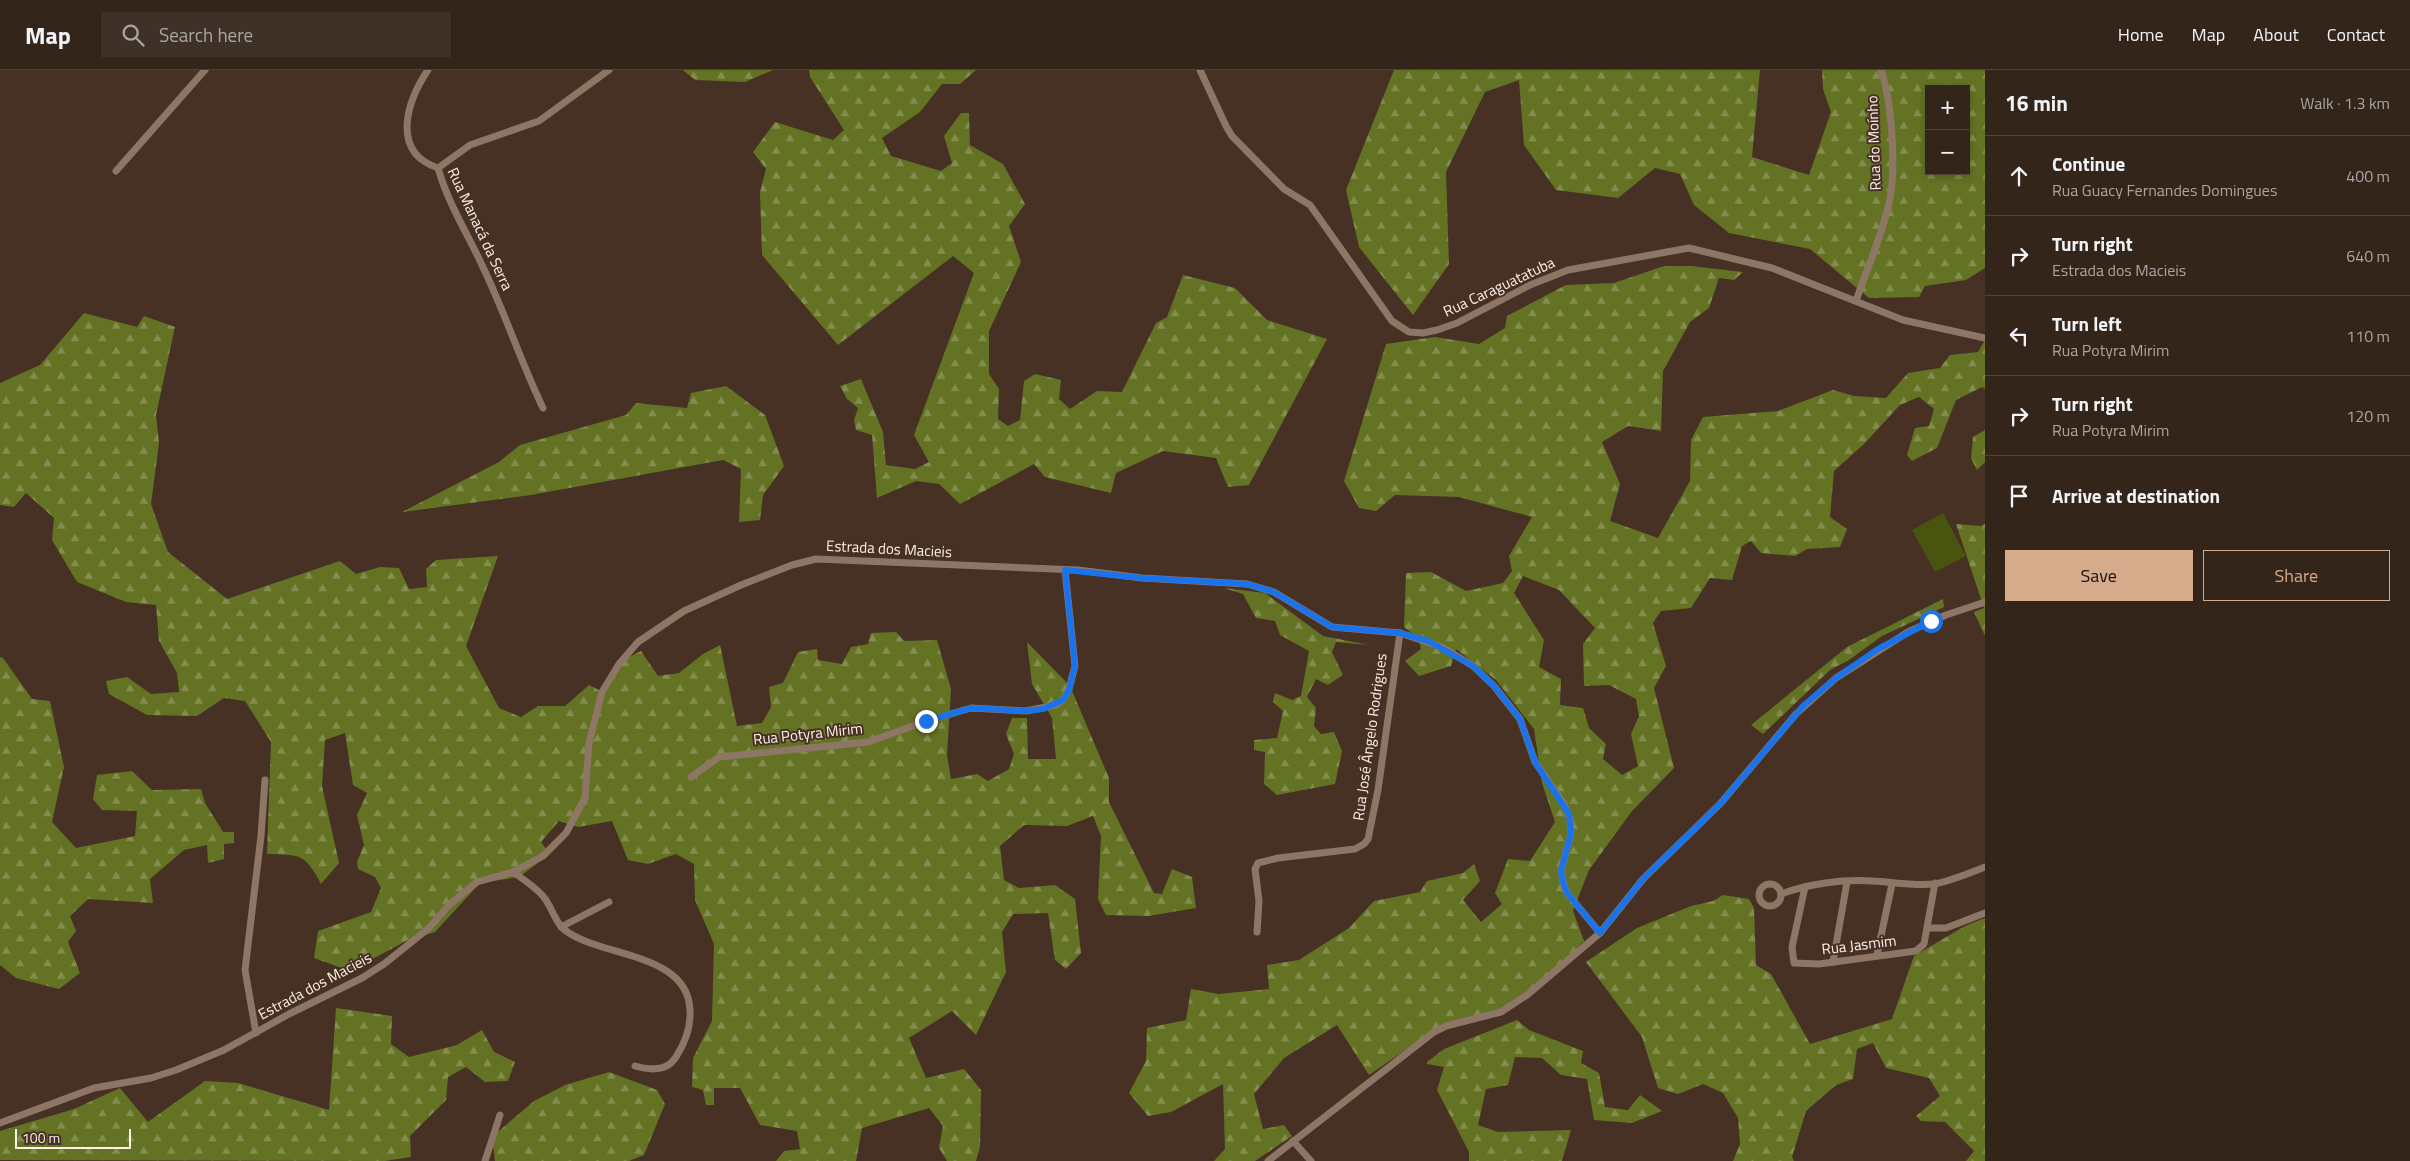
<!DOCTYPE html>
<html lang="en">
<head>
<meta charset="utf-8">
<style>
  body { margin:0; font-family:"Titillium Web",sans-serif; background:#3f3128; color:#f1f3f6 }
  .controls { position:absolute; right:15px; top:15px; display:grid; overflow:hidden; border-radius:0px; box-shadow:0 2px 8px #0003 }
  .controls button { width:45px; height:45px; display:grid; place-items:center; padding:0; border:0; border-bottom:1px solid #4e423a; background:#34251b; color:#f1f3f6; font:25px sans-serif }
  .scale { position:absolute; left:15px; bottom:12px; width:116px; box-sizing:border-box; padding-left:5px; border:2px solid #fef0e8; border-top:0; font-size:14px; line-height:18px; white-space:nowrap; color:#fef0e8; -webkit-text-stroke:4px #463124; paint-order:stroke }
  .stop { position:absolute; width:15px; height:15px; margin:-11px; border:4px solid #1a73e8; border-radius:50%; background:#fff }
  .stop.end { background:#1a73e8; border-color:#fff; box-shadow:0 1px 5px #0008 }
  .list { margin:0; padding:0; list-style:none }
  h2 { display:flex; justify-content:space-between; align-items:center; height:65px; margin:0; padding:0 20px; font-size:21px }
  h2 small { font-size:16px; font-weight:400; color:#a9a5a3 }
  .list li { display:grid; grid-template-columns:32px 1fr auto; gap:15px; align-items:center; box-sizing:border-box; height:80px; padding:0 20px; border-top:1px solid #4e423a }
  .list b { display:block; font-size:19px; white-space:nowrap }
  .list p { margin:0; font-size:16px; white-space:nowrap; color:#a9a5a3 }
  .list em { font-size:16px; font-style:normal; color:#a9a5a3 }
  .actions { display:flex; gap:10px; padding:15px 20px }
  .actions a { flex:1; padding:11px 0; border:1px solid #d6ab8b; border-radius:0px; text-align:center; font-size:18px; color:#d6ab8b }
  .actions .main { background:#d6ab8b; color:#111 }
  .icon { flex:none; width:28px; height:28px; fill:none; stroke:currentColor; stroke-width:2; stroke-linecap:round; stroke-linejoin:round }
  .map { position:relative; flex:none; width:1985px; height:1091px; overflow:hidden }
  header { display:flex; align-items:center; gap:30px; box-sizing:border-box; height:70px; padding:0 25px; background:#34251b; border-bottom:1px solid #4e423a }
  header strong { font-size:24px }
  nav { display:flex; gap:28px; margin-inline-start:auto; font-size:18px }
  .search { width:350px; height:45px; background:#3f3128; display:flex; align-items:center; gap:12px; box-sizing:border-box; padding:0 18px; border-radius:0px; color:#a9a5a3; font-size:19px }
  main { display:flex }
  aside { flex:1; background:#34251b }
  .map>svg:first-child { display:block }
  .forest { fill:url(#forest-firs); fill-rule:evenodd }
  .park { fill:#49540f }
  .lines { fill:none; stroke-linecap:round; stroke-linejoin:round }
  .street { stroke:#8e7667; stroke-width:7 }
  .route { stroke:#1a73e8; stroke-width:6 }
  .labels { text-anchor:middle; stroke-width:4; stroke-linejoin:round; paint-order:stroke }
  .street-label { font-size:15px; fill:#fef0e8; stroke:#463124 }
</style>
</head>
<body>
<header>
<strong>Map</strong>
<div class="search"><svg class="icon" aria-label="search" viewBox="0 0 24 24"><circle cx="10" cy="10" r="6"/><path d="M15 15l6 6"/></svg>Search here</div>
<nav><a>Home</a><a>Map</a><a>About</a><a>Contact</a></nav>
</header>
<main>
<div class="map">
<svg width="1985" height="1091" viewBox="0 0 1985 1091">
  <defs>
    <pattern id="forest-firs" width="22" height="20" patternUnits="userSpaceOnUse" patternTransform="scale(1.25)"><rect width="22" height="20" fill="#647224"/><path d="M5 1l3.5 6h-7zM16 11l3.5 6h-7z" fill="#838d4e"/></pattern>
  </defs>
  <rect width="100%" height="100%" fill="#463124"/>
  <g class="forest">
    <path d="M683 0H773L745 12 695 10Z"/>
    <path d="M809 0H976L960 14H942L920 42 882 68 891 86 941 101 952 93 944 66 961 43H969L970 75 1003 94 1025 134 1009 156 1021 192 989 261V304L999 319 998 349 1008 356 1020 350 1024 311 1035 304 1061 310 1059 329 1070 339 1097 321 1122 322 1156 253 1167 247 1183 205 1235 218 1267 250 1327 269 1249 415 1228 417 1216 388 1163 381 1116 403 1111 423 1045 407 1034 394 960 434 939 414 916 411 877 428 872 365 856 360 854 350 858 338 847 329 840 316 861 309 883 362 886 395 915 399 929 392 914 365 974 203 953 186 838 275 762 185 760 122 766 99 753 82 775 52 833 70 844 60 810 7Z"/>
    <path d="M1394 0H1760L1752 87 1809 105 1831 42 1823 19 1822 0H1985V198L1966 210 1925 216 1919 227 1869 228 1810 179 1729 163 1694 135 1680 104 1655 98 1618 128 1556 120 1524 75 1519 10 1485 22 1446 102 1449 194 1413 245 1359 177 1346 120ZM1929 19H1966V101H1929Z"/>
    <path d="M1664 196H1691L1743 202 1734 210 1719 208 1709 238 1690 252 1663 301 1661 361 1628 356 1602 372 1620 414 1610 451 1658 468 1690 411 1691 370 1703 347 1778 341 1833 320 1854 326 1886 328 1908 303 1940 298 1950 285 1978 282 1985 270V319L1982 317 1956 330 1937 378 1912 391 1907 385 1915 358 1929 356 1934 339 1919 327 1900 335 1864 374 1834 401 1830 447 1847 459 1840 477 1807 479 1795 486 1761 483 1751 471 1742 476 1732 510 1710 508 1691 538 1661 541 1653 553 1666 596 1654 618 1674 698 1632 741 1589 800 1573 841 1584 871 1549 905 1498 943 1443 954 1369 1005 1337 955 1284 988 1254 1024 1263 1059 1284 1055 1292 1066 1255 1091H1214L1225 1079 1223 1014 1171 1042 1148 1046 1129 1023 1146 991 1147 958 1186 950 1191 919 1219 924 1269 919 1267 895 1299 890 1349 858 1374 831 1420 822 1427 811 1463 803 1474 794 1480 811 1463 830 1481 852 1502 834 1495 823 1508 789 1530 791 1555 752 1542 713 1534 659 1496 610 1456 579 1451 596 1419 606 1405 591 1421 579 1419 569 1404 557 1406 503 1431 502 1466 521 1503 513 1512 501 1509 486 1532 447 1459 427 1395 425 1376 441 1359 438 1344 411 1386 274 1435 267 1479 274 1505 258 1507 246 1566 215 1614 213ZM1523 506 1559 520 1595 558 1583 574 1584 616 1609 615 1636 629 1639 646 1631 664 1638 696 1622 705 1603 689 1606 674 1589 658 1583 638 1560 635 1561 609 1539 597 1544 570 1514 523Z"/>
    <path d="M84 243 137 257 144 246 175 257 156 345 159 373 151 434 168 482 227 529 340 491 356 504 380 497 399 498 409 519 427 517 426 499 436 490 498 486 466 576 499 638 521 647 538 636H565L589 615 601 621 623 590 641 581 658 606 679 603 703 584 720 575 737 656 762 653 771 637 769 617 783 613 798 582 817 579 818 590 842 594 851 577 868 574 871 563 896 562 904 571 937 570 951 619 947 685 951 709 977 704 988 711 1009 699 1014 684 1006 664 1012 648H1027L1028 689H1056L1052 648 1032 614 1027 572 1070 616 1109 708V732L1154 823 1162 824 1172 799 1192 807 1196 838 1148 846 1106 845 1098 829 1101 766 1093 746 1067 756 1024 755 1000 776 1004 810 1019 818 1055 815 1075 829 1081 883 1066 899 1055 890 1048 843 1013 844 1002 862 1006 902 976 965 952 941 909 968 926 1008 964 999 981 1020 980 1077 976 1091H947L939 1078 943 1056 929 1038 862 1058 856 1091H776L784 1081 800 1079 797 1061 760 1055 740 1018H714V1035H706L703 1020 692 1017 693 988 712 951 714 874 695 830 694 794 676 784 648 794 628 790 612 751 578 757 559 751 541 772 550 784 519 807 480 813 435 862 408 870 350 901 314 888 318 861 371 842 381 818 375 807 358 799 357 792 364 775 357 745 367 723 353 715 345 663 325 670 322 716 339 793 321 814C305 783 300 785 267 784L271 672 245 631 224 628 197 646 147 645 109 624 106 611 127 607 151 624 179 622 177 603 159 571 156 535 126 532 77 512 52 470 54 448 26 423 14 437 0 435V313L40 295Z"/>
    <path d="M726 316 765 345 784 396 763 425 760 450 739 452 741 399 723 390 531 425 402 442 499 392 520 375 626 345 636 333 687 338 691 323Z"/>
    <path d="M1985 360V392L1977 400 1971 388 1973 367Z"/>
    <path d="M1956 454 1980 456 1985 454V566L1974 542 1984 538Z"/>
    <path d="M1224 518 1265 523 1323 566 1369 575 1336 572 1332 582 1343 605 1328 615 1316 609 1307 627 1316 638 1314 656 1321 664 1334 662 1342 681 1335 714 1277 725 1264 714 1265 682 1254 680V670L1277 668 1283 641 1273 632 1275 623 1292 630 1301 626 1309 581 1280 565 1275 551 1256 548 1243 524Z"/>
    <path d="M1943 529 1944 537 1882 566 1849 590 1830 600 1763 664 1751 655 1847 577Z"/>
    <path d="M0 587 3 588 32 629 50 631 64 697 52 752 76 778 135 766 137 741 102 740 93 729 97 705 132 701 152 720 201 719 205 733 223 762H234V773L224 774V789L208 793 207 775 184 780 150 809 153 833 88 829 70 846 76 861 68 872 80 903 59 919 16 908 0 895Z"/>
    <path d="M1723 825 1749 829 1754 838 1756 895 1771 904 1810 974 1892 949 1914 886 1965 856 1985 848V1091H1966L1974 1081 1945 1052 1921 1051 1916 1046 1940 1026 1929 1008 1886 998 1873 973 1857 979 1853 1009 1836 1015 1806 1041 1792 1087 1794 1091H1733L1740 1074 1738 1048 1723 1023 1703 1014 1678 1024 1658 1018 1642 967 1586 892 1637 858 1691 836 1713 831Z"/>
    <path d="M336 938 392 946 391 974 409 987 457 975 482 960 494 982 515 992 508 1011 485 1012 466 997 448 1007 446 1030 410 1066 411 1087 385 1091 0 1090V1061L74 1039 120 1018 148 1052 205 1011 238 1013 329 1040Z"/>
    <path d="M1517 950 1529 960 1583 981 1581 993 1599 1003 1605 1037 1628 1040 1640 1025 1662 1041 1632 1053 1594 1050 1587 1009 1561 1005 1542 988 1515 987 1508 1015 1486 1019 1478 1055 1498 1062 1571 1060 1562 1091H1469V1082L1437 1020 1444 997 1427 994V992L1444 979Z"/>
    <path d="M609 1002 657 1020 665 1034 644 1085 629 1091H495L492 1067 534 1031 565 1015Z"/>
  </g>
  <path class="park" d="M1943 443 1966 486 1935 502 1912 460Z"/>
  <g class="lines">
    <g class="street">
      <path d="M428 0C407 31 390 82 438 98 448 133 466 161 481 193 504 240 520 290 543 338"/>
      <path d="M1200 0 1226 56 1232 66 1284 119 1310 135 1392 251 1409 262 1423 263 1437 260 1457 253 1530 215 1568 200 1689 178 1772 198 1903 250 1985 268"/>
      <path d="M438 98 470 75 539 51 609 0"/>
      <path d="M116 101 205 0"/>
      <path d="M1856 231C1867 198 1883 164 1890 129 1896 95 1892 33 1881 0"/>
      <path d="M691 707 719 687 868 672 927 651 971 638 1026 641 1056 635 1063 630 1069 619 1075 596 1065 500"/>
      <path d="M513 802C523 809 535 817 543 826 553 838 555 855 569 863 606 887 688 884 690 940 691 956 685 973 676 987 667 1002 649 1000 635 996"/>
      <circle cx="1770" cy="825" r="11"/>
      <path d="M1805 817 1792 877 1794 893 1819 894 1916 881 1924 874 1935 813"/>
      <path d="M1781 824C1808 814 1842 809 1872 811 1893 812 1912 816 1934 814 1951 811 1969 803 1985 797"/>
      <path d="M561 857 609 832"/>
      <path d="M1928 858H1946L1985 843"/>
      <path d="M1257 862 1259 831 1255 799 1258 793 1278 788 1355 779 1364 774 1368 769 1378 720 1400 563"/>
      <path d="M1877 885 1892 814"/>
      <path d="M1833 892 1847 812"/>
      <path d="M256 963 245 900 261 766 265 710"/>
      <path d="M0 1053 94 1018 151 1008 176 1000 224 980 289 944 362 908 384 894 429 858 449 835 477 812 513 802 543 786 566 763 585 728 589 673 602 622 619 594 638 572 684 541 741 515 792 495 816 489 1078 500 1142 508 1247 514 1274 522 1332 557 1400 563 1442 577 1473 596 1494 616 1520 649 1535 692 1564 734 1570 749 1571 763 1561 801 1563 812 1567 823 1600 863"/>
      <path d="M1293 1071 1311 1091"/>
      <path d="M485 1091 500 1045"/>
      <path d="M1268 1091 1434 962 1446 956 1501 942 1527 925 1600 863 1643 809 1720 734 1796 644 1836 608 1908 562 1946 545 1985 532"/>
    </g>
  </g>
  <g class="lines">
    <path class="route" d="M926 651 971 638 1026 641 1043 639 1063 630 1069 620 1075 596 1065 500 1142 508 1247 514 1274 522 1332 557 1400 563 1428 571 1473 596 1494 616 1520 649 1535 692 1569 744 1571 763 1561 801 1563 812 1567 823 1600 863 1643 809 1720 734 1803 636 1836 608 1878 579 1931 551"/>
  </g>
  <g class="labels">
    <g class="street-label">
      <text transform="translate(1874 73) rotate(-92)" y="5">Rua do Moínho</text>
      <text transform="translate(480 159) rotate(65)" y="5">Rua Manacá da Serra</text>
      <text transform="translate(1499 217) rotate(-25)" y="5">Rua Caraguatatuba</text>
      <text transform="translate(889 479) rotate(3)" y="5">Estrada dos Macieis</text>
      <text transform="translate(808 664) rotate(-6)" y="5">Rua Potyra Mirim</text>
      <text transform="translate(1370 667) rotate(-82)" y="5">Rua José Ângelo Rodrigues</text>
      <text transform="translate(1859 875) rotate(-7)" y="5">Rua Jasmim</text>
      <text transform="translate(315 916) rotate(-28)" y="5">Estrada dos Macieis</text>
    </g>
  </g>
</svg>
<div class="controls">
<button>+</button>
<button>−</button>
</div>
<div class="scale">100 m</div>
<div class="stop" style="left:1931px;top:551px"></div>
<div class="stop end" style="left:926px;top:651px"></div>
</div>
<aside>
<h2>16 min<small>Walk · 1.3 km</small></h2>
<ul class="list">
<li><svg class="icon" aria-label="ahead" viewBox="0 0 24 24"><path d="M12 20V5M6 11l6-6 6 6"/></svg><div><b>Continue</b><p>Rua Guacy Fernandes Domingues</p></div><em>400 m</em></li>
<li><svg class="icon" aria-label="right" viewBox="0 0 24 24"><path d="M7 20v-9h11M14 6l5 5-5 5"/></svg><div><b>Turn right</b><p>Estrada dos Macieis</p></div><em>640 m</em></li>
<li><svg class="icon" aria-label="left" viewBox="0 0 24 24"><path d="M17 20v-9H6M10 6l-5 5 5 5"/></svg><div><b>Turn left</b><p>Rua Potyra Mirim</p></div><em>110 m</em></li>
<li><svg class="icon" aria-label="right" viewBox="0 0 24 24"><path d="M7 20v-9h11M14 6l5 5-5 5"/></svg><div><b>Turn right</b><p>Rua Potyra Mirim</p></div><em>120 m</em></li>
<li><svg class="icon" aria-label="arrive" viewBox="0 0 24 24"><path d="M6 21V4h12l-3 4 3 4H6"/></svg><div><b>Arrive at destination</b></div></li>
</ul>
<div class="actions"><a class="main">Save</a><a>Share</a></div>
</aside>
</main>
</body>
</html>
